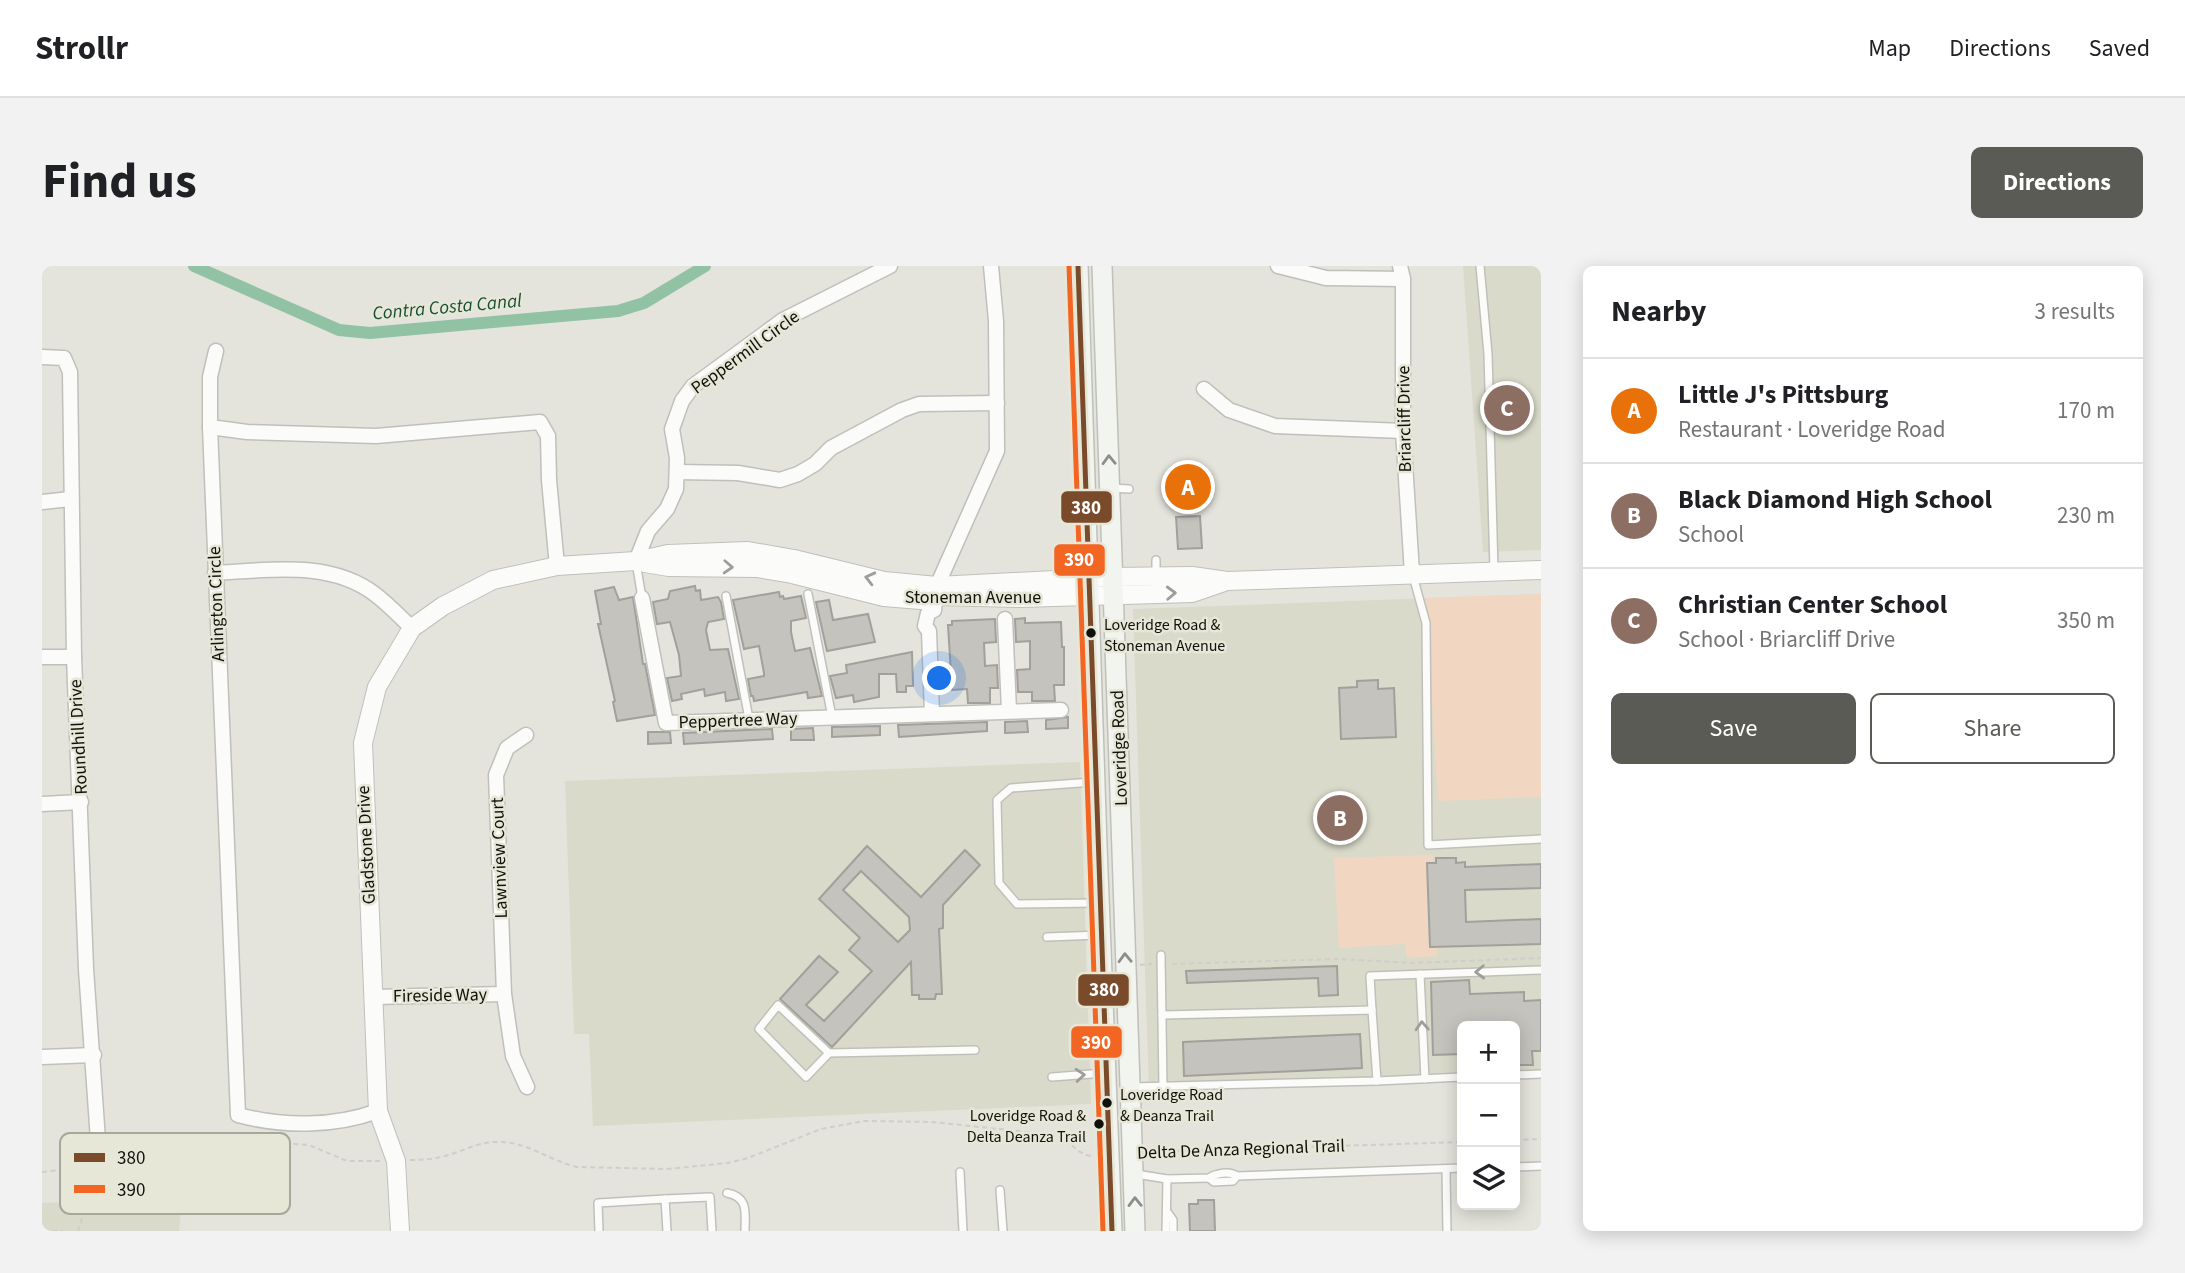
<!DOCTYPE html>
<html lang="en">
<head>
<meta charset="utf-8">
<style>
  body { margin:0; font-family:"Source Sans 3",sans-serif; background:#f2f2f2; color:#202124 }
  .controls { position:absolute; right:21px; bottom:21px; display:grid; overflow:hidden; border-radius:10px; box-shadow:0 4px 18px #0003 }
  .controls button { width:63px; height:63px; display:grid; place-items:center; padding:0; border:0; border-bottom:2px solid #e0e0e0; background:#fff; color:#202124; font:35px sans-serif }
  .you { position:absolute; left:898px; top:413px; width:24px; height:24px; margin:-18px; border:5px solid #fff; border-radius:50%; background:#1a73e8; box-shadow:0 0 0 10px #1a73e833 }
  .badge { display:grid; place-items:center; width:46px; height:46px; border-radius:50%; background:#5b5b55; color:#fff; font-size:23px; font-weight:700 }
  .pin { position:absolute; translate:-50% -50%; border:4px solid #fff; box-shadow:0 2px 7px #0006 }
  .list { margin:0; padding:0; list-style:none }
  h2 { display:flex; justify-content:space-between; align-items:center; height:91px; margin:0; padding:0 28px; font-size:30px }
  h2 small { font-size:23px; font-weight:400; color:#757577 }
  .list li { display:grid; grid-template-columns:46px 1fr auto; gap:21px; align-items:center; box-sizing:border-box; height:105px; padding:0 28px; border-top:2px solid #e0e0e0 }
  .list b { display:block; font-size:26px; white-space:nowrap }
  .list p { margin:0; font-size:23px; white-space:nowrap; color:#757577 }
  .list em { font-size:23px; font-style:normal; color:#757577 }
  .actions { display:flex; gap:14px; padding:21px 28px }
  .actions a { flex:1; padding:16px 0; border:2px solid #5b5b55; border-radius:10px; text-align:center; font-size:24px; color:#5b5b55 }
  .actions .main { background:#5b5b55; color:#fff }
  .icon { flex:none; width:38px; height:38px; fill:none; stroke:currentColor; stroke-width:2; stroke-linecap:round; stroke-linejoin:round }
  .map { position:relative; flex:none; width:1499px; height:965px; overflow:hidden; border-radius:10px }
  header { display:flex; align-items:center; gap:42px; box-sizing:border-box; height:98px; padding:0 35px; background:#fff; border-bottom:2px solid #e0e0e0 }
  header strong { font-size:33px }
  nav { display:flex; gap:38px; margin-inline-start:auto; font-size:24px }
  .intro { display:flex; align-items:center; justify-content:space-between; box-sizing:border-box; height:168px; padding:0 42px }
  h1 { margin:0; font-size:49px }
  .button { padding:18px 32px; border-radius:10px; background:#5b5b55; color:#fff; font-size:24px; font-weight:700 }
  main { display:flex; gap:42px; padding:0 42px }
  aside { flex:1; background:#fff; border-radius:10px; box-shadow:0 4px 18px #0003 }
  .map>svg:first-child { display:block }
  .built { fill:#dadaca }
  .green { fill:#f1d7c2 }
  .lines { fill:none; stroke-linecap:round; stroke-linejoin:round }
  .canal { stroke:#91c2a4; stroke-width:12 }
  .building { fill:#c5c3bd; stroke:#a2a09b; stroke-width:2; fill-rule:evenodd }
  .service-casing { stroke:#c0c0ba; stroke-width:10 }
  .minor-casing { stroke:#c0c0ba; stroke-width:17 }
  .tertiary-casing { stroke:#c0c0ba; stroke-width:20 }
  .secondary-casing { stroke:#c0c0ba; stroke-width:22 }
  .path { stroke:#cececb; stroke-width:2; stroke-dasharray:5 3.5; stroke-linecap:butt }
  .service { stroke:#fbfbfa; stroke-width:7 }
  .minor { stroke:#fbfbfa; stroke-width:14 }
  .tertiary { stroke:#fbfbfa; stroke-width:18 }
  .secondary { stroke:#f2f4f0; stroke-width:19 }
  .bus-1-casing { stroke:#e7e7d8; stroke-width:10 }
  .bus-2-casing { stroke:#e7e7d8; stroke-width:10 }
  .bus-1 { stroke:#7a4b2a; stroke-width:5 }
  .bus-2 { stroke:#f26522; stroke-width:5 }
  .oneway { stroke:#8d8e89 }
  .oneway2 { stroke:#9d9d9b }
  .bus-dot { fill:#11110c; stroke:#e7e7d8; stroke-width:2.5 }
  .labels { text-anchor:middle; stroke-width:5; stroke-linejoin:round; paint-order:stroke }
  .bus-label { font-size:16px; fill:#11110c; stroke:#e7e7d8; text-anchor:start }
  .street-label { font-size:18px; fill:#11110c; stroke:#e7e7d8 }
  .water-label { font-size:19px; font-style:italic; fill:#184f34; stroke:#e7e7d8 }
  .key { fill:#e7e7d8; stroke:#a7a79b; stroke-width:2 }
  .key-label { font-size:19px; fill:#11110c }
  .line-badge { stroke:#e7e7d8; stroke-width:2.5 }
  .badge-label { font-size:19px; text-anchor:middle; font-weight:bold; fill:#fff }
</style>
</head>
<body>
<header>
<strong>Strollr</strong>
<nav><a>Map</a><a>Directions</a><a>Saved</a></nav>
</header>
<div class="intro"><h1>Find us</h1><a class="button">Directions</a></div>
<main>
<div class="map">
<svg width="1499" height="965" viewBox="0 0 1499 965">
  <rect width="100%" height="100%" fill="#e4e4dc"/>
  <g class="built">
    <path d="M1421 0H1499V284L1441 286Z"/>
    <path d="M1499 328V808L1473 809V760H1420V811L1107 825 1091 343Z"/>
    <path d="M1038 496 1049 838 551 860 547 768H532L523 515Z"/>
    <path d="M140 932 137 965H0V937Z"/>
  </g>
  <g class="green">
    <path d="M1499 328V531L1396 535 1384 332Z"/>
    <path d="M1391 589 1395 690 1365 692 1363 678 1297 682 1292 592Z"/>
  </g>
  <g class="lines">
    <path class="canal" d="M152 0 297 64 328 67 576 45 602 37 663 0"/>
  </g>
  <g class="building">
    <path d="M1158 215V226L1136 227 1134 216Z"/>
    <path d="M1158 250 1160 282 1136 283 1134 251Z"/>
    <path d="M653 320 654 325 658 324 659 334 676 331 679 336 682 353 666 356 664 364 668 384 686 383 697 433 684 435 683 426 663 430 662 423 639 428 640 433 630 435 625 412 639 410 637 389 628 356 615 358 611 336 626 333 628 325Z"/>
    <path d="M572 321 577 334 591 331 601 398H603L613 449 575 455 571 436 573 435 556 358H559L553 325Z"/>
    <path d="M737 326 738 331 741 330 742 333 759 330 764 352 749 355V366L753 385 768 382 780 430 766 432 765 426 712 435 711 430H709L706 413 722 410V407L717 380 702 383 691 334Z"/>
    <path d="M787 334 791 354 826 348 833 376 785 385 774 336Z"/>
    <path d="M983 352V357L1019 356 1020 381H1022V419H1012L1013 435H990V426H976L975 404 988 403V375L974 376 973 353Z"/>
    <path d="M953 353 954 376 942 377 943 400 955 399 956 422H948V437H926L925 423 910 424 906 359H910V355Z"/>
    <path d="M870 386 871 420H864V426H855L854 408H837V431L812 436 811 429 794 432 788 410 805 407 804 399Z"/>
    <path d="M1336 414V423L1352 422 1354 471 1299 473 1297 422 1315 421V415Z"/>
    <path d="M1026 451V462L1004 463V454Z"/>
    <path d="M985 455 986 466 963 467V456Z"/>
    <path d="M945 456V465L857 471 856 459Z"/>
    <path d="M838 460V469L790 471V461Z"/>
    <path d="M771 462 772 474H749V463Z"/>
    <path d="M730 463 731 473 642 478 641 467Z"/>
    <path d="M606 466H628L629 477 606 478Z"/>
    <path d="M825 580 879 631 923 584 938 599 901 639V662L897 663 900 728H894L893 733H877V729H870L869 696 790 781 738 733 777 690 796 706 764 739 782 755 830 705 807 684 818 672 777 633ZM819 605 867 651 868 664 856 676 801 624Z"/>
    <path d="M1394 592H1414V597L1423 596V601L1499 598V622L1423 624 1424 656 1499 653V678L1388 681 1385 597H1394Z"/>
    <path d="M1295 700 1296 729 1277 730 1276 712 1145 717 1144 705Z"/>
    <path d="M1427 714 1428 728 1482 726V735L1499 734V785H1490L1491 799H1473V760H1420V788L1391 789 1389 716Z"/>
    <path d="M1318 768 1320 802 1142 810 1141 776Z"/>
    <path d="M1156 934H1172L1173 965H1148L1147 938H1156Z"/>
  </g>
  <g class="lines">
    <g class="service-casing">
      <g id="service">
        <path d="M1438 0 1446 88 1452 304"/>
        <path d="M1068 222 1087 223"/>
        <path d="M1114 294V311"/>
        <path d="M594 296 600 332"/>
        <path d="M1371 310 1384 357 1386 579 1499 573"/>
        <path d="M766 328 790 451"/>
        <path d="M684 330 707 453"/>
        <path d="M1051 516 969 522 955 534 957 617 975 638 1056 637"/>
        <path d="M1005 671 1058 669"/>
        <path d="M1119 689 1121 821"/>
        <path d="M1378 708 1383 813"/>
        <path d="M1330 744 1328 710 1499 704"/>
        <path d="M787 787 764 811 717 763 736 739 787 787 933 784"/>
        <path d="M1473 809 1499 808"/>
        <path d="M1010 811 1062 807"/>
        <path d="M1335 815 1420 811"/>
        <path d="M1089 821 1335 815 1330 744 1120 749"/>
        <path d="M1473 901 1499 900"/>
        <path d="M1404 903 1405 965"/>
        <path d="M918 906 921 965"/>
        <path d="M1094 908 1125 913 1167 912C1174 907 1188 905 1195 910L1420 902"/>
        <path d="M1167 912 1172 916 1191 915 1195 910"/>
        <path d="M958 924 961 965"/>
        <path d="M685 927C707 931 703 947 703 965"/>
        <path d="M623 933 668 931 670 965"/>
        <path d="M1126 947 1131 954V965"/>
        <path d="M557 965 556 937 623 933 625 965"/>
        <path d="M1124 965 1125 913"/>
      </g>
    </g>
    <g class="minor-casing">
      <g id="minor">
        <path d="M1236 0 1284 12 1361 13"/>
        <path d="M1358 0 1361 13V165L1370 307"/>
        <path d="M174 85 168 111V161L196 849C241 861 292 861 336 845"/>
        <path d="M0 91 22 92 28 106 32 391 44 703 56 874"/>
        <path d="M1162 123 1187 144 1233 160 1361 165"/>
        <path d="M168 161 205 166 334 170 498 156 506 170 507 214 515 300"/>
        <path d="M635 206 696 207 738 214 756 208 773 198 789 182 860 144 877 138 955 137"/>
        <path d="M0 236 28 233"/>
        <path d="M594 295 606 265 625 243 634 223 635 192 630 163 640 135 651 120 741 54 848 0"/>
        <path d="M173 307C227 304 289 294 334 329 347 339 358 351 370 362"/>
        <path d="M600 332 624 457 1019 444"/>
        <path d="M963 353 967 445"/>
        <path d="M0 391H32"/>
        <path d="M890 448 887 365 883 360 886 347 892 344 895 320 955 185 954 55 949 0"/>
        <path d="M484 469 465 482 454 509 462 728 471 790 485 821"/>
        <path d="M0 538 39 536"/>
        <path d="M333 731 462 728"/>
        <path d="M0 791 52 789"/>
      </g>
    </g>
    <g class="tertiary-casing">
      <g id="tertiary">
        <path d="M603 297 627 301 715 302 750 308 842 331 879 334 895 330 978 332 1150 327 1182 316"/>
        <path d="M358 965 354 895 336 845 321 477 335 421 370 362 401 340 451 314 515 300 594 295 626 288 706 285 752 293 842 315 895 320 1070 311 1150 310 1185 315 1499 304"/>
      </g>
    </g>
    <g class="secondary-casing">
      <g id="secondary">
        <path d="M1036 0 1055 580 1070 965"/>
        <path d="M1060 0 1093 965"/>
      </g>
    </g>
    <g class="path">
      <path d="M1130 698 1296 693 1370 697 1499 692"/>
      <path d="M1098 699 1110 698"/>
      <path d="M1473 874 1499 873"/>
      <path d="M1108 886 1420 876"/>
      <path d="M368 894C381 894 394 893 406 889 424 884 438 875 458 876 486 876 508 895 535 901L625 903 686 897 706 892 779 863 822 855 890 856 1014 869C1029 874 1033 888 1050 890"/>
      <path d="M0 906 51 900 104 882 125 879 253 878 267 879 305 895H338"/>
      <path d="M2 965H21"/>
      <path d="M36 965 46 934 45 881"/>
    </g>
    <use href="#service" class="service"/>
    <use href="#minor" class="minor"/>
    <use href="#tertiary" class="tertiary"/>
    <use href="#secondary" class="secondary"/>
    <g class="bus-1-casing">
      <path id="bus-1" d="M1036 0 1070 965"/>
    </g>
    <g class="bus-2-casing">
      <path id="bus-2" d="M1027 0 1061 965"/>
    </g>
    <use href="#bus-1" class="bus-1"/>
    <use href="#bus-2" class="bus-2"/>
  </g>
  <defs><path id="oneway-chevron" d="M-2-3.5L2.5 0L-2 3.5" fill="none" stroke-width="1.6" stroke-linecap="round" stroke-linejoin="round" transform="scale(1.75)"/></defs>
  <g class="oneway">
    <use href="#oneway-chevron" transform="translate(1067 194) rotate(-92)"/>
    <use href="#oneway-chevron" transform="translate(1083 692) rotate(-92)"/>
    <use href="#oneway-chevron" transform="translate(1093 936) rotate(-91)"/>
  </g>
  <g class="oneway2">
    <use href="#oneway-chevron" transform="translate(686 301) rotate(3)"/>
    <use href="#oneway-chevron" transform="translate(828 312) rotate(-166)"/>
    <use href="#oneway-chevron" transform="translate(1129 327) rotate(-2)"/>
    <use href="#oneway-chevron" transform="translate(1438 706) rotate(178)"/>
    <use href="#oneway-chevron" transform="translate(1380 760) rotate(-93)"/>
    <use href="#oneway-chevron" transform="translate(1038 809) rotate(-5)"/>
  </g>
  <g class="bus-dot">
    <circle cx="1049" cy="367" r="6"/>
    <circle cx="1065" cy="837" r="6"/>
    <circle cx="1057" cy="858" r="6"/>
  </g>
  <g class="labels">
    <g class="bus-label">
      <text x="1062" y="364">Loveridge Road &amp;<tspan x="1062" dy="21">Stoneman Avenue</tspan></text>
      <text x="1078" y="834">Loveridge Road<tspan x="1078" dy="21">&amp; Deanza Trail</tspan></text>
      <text x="1044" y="855" text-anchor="end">Loveridge Road &amp;<tspan x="1044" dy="21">Delta Deanza Trail</tspan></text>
    </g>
    <g class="street-label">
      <text transform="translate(703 86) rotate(-36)" y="6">Peppermill Circle</text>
      <text transform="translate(1362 153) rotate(-91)" y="6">Briarcliff Drive</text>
      <text x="931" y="337">Stoneman Avenue</text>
      <text transform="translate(174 338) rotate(-92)" y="6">Arlington Circle</text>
      <text transform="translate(696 454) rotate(-2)" y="6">Peppertree Way</text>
      <text transform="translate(36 471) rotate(-93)" y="6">Roundhill Drive</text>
      <text transform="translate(1077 482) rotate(-92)" y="6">Loveridge Road</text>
      <text transform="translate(324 579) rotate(-93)" y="6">Gladstone Drive</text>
      <text transform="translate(457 592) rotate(-92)" y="6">Lawnview Court</text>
      <text transform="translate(398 729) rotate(-1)" y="6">Fireside Way</text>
      <text transform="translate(1199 883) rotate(-2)" y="6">Delta De Anza Regional Trail</text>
    </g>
    <g class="water-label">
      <text transform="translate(405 40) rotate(-5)" y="7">Contra Costa Canal</text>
    </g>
  </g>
  <rect x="18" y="867" width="230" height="81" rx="10" class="key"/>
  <rect x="32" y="887" width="31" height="9" fill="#7a4b2a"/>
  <rect x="32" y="919" width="31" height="8" fill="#f26522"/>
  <g class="key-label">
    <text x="75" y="898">380</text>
    <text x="75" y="930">390</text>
  </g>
  <g class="line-badge">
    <rect x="1018" y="224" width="53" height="34" rx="7" fill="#7a4b2a"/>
    <rect x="1011" y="277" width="53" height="34" rx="7" fill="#f26522"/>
    <rect x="1035" y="707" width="53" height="34" rx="7" fill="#7a4b2a"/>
    <rect x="1028" y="759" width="53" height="34" rx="7" fill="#f26522"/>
  </g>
  <g class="badge-label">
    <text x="1044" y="248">380</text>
    <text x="1037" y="300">390</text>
    <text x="1062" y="730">380</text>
    <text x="1054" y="783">390</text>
  </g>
</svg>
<div class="controls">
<button>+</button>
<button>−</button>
<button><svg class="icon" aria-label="layers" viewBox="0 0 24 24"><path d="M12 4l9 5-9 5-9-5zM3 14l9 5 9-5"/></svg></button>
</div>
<div class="you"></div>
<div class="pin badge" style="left:1146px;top:221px;background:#e8710a">A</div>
<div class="pin badge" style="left:1298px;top:552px;background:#8d6e63">B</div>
<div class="pin badge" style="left:1465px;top:142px;background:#8d6e63">C</div>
</div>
<aside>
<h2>Nearby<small>3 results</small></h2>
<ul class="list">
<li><span class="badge" style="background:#e8710a">A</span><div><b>Little J's Pittsburg</b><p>Restaurant · Loveridge Road</p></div><em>170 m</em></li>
<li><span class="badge" style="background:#8d6e63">B</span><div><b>Black Diamond High School</b><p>School</p></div><em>230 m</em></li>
<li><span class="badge" style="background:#8d6e63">C</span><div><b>Christian Center School</b><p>School · Briarcliff Drive</p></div><em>350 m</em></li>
</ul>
<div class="actions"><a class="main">Save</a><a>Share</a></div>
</aside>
</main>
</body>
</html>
